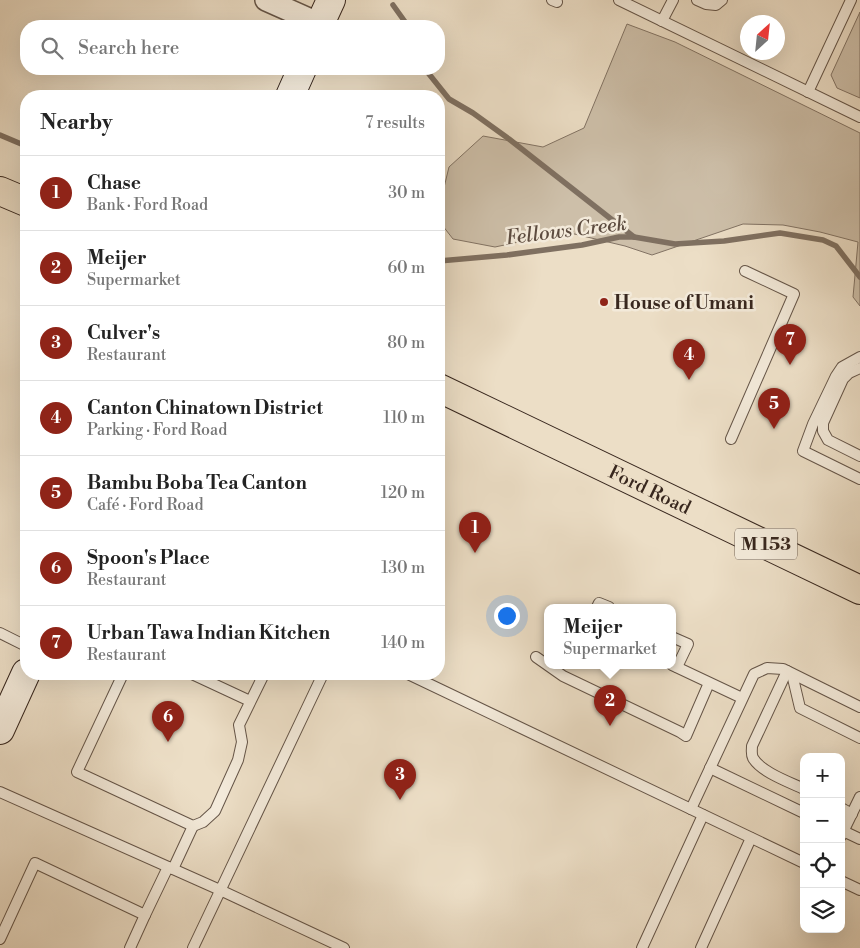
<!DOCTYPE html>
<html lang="en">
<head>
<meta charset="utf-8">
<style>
  body { margin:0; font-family:"Libre Bodoni",serif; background:#f2f2f2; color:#222 }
  .controls { position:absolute; right:15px; bottom:15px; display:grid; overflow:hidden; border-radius:10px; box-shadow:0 5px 20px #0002 }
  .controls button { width:45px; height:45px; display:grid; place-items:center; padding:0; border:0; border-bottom:1px solid #e0e0e0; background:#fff; color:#222; font:25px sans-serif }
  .compass { position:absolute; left:740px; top:15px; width:45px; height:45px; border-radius:50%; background:#fff; box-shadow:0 5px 20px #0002; rotate:27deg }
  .you { position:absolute; left:506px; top:615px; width:18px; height:18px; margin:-12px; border:4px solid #fff; border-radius:50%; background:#1a73e8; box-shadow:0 0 0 8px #1a73e833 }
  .badge { display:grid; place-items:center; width:32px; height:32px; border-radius:50%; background:#8f2418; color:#fff; font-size:16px; font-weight:700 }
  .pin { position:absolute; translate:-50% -41px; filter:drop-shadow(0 1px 2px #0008) }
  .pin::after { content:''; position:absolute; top:26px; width:18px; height:15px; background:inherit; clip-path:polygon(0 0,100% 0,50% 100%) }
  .popup { position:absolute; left:544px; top:604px; width:132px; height:65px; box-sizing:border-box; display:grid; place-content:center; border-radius:10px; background:#fff; filter:drop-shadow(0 1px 4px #0005); font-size:16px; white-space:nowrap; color:#767676 }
  .popup b { font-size:19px; color:#222 }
  .popup::after { content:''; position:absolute; left:50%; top:100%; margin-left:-10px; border:10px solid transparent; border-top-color:#fff }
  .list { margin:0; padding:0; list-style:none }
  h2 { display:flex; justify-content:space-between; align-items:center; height:65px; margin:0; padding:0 20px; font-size:21px }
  h2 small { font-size:16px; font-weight:400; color:#767676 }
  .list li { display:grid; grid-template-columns:32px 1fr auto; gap:15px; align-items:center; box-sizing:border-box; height:75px; padding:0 20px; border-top:1px solid #e0e0e0 }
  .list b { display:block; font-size:19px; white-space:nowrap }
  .list p { margin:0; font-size:16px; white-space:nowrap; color:#767676 }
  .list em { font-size:16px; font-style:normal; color:#767676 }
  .icon { flex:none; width:28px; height:28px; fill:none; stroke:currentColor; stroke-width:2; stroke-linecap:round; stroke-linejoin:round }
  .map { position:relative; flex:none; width:860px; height:948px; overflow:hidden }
  .search { position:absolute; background:#fff; box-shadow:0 5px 20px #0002; left:20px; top:20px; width:425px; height:55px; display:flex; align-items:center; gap:12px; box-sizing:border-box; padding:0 18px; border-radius:20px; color:#767676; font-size:19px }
  .panel { position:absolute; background:#fff; box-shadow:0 5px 20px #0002; left:20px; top:90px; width:425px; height:590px; border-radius:20px }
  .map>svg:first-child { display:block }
  .green { fill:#cdbfa9; stroke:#827364 }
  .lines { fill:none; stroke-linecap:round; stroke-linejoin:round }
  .stream { stroke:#7f7061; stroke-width:5.5 }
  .service-casing { stroke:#655548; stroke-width:12 }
  .minor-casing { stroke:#655548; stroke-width:24 }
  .secondary-casing { stroke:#38271e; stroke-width:30 }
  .primary-casing { stroke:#38271e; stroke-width:30 }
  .service { stroke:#f3eada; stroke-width:10 }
  .minor { stroke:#f3eada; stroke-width:21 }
  .secondary { stroke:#f3eada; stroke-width:28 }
  .primary { stroke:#ecdec6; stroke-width:28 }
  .poi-dot { fill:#8f2418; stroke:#f3eada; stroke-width:2 }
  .labels { text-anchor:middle; stroke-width:5; stroke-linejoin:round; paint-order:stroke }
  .shield { fill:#f3eada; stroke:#706256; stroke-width:1 }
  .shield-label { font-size:18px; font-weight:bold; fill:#38271e }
  .poi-label { font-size:19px; font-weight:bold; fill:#38271e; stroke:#f3eada; text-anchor:start }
  .street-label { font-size:19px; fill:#38271e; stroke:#f3eada }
  .water-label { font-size:20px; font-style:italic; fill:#5c4b3f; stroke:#f3eada }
</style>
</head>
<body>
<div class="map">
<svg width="860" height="948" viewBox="0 0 860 948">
  <rect width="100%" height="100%" fill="#ecdec6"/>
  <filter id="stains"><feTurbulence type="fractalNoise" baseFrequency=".004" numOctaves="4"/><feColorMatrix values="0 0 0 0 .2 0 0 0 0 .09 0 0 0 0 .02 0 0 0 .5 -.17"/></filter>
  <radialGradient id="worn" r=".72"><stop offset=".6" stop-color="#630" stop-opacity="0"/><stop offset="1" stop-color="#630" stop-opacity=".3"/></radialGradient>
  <g class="green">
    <path d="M860 12V98L837 88 831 75Z"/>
    <path d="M627 24 675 42 860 133V306L853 297 858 242 820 232 783 225 743 224 652 255 625 246 566 232 495 247 453 239 439 221V208L449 167 483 136 543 147 584 128Z"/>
  </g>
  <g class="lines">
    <g class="stream">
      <path d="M393 5 408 26"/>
      <path d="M425 69 449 99 473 113 509 139 634 237"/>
      <path d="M0 135 26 146"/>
      <path d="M439 261 507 255 582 245 619 237H634L675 244 724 241 780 233 823 240 836 246 860 277"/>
    </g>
    <g class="service-casing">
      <g id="service">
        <path d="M552 0 557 2"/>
        <path d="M619 0 860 117"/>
        <path d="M697 0 706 4 716 5 722 0"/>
        <path d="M662 21 673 0"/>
        <path d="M808 92 851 0"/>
        <path d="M860 357 842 367 836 376 813 424 803 451 860 479"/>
        <path d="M860 368 849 373 843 379 823 423V431L828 440 860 456"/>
        <path d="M731 439 794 294 745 271"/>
        <path d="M597 607 599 603 609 607"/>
        <path d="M0 633 26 646"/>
        <path d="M672 637 688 644 677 667"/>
        <path d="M536 657 563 676 680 732 686 736 709 683"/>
        <path d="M672 665 742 698"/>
        <path d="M787 671 752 746C752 750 751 754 753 758 761 772 789 782 804 789"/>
        <path d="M123 674 77 772 193 826 203 822 215 811 238 760 242 742 239 725 264 674"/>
        <path d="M192 674 250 701"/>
        <path d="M408 674 804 863"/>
        <path d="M792 674 800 708 860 738"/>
        <path d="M710 768 804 813"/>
        <path d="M0 792 220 890 344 948"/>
        <path d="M841 808 852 814"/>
        <path d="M691 809 754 674 767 668 783 669 860 707"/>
        <path d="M841 830 860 839"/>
        <path d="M841 836 860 797"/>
        <path d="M173 869 193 826"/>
        <path d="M841 881 860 890"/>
        <path d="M0 939 35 863 145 915 168 867"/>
        <path d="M130 948 145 915"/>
        <path d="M193 948 323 674"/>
        <path d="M642 948 703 815"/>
        <path d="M701 948 751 838"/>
      </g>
    </g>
    <g class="minor-casing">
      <path id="minor" d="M266 0 320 24"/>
    </g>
    <g class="secondary-casing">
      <g id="secondary">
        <path d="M319 26 331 0"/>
        <path d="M290 96 302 69"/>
        <path d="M0 730 26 673"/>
      </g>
    </g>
    <g class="primary-casing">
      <g id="primary">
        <path d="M0 191 26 202"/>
        <path id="s1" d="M439 388 860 590"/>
      </g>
    </g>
    <use href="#service" class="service"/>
    <use href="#minor" class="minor"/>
    <use href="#secondary" class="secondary"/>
    <use href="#primary" class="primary"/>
  </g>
  <circle class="poi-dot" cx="604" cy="302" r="5"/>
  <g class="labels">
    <rect class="shield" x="735" y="528.5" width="62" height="31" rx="4"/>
    <g class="shield-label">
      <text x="766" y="550">M 153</text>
    </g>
    <g class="poi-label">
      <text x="614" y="309">House of Umani</text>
    </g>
    <g class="street-label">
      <text dy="7" stroke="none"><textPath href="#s1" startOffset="234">Ford Road</textPath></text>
    </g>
    <g class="water-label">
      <text transform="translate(566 230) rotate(-7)" y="7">Fellows Creek</text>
    </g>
  </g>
  <rect width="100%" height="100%" filter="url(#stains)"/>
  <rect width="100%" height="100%" fill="url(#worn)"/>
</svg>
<div class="controls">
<button>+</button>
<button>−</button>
<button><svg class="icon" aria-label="locate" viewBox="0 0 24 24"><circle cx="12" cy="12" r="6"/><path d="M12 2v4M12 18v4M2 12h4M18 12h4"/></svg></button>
<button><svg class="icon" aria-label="layers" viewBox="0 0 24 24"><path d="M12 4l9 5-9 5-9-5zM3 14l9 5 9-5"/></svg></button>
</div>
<svg class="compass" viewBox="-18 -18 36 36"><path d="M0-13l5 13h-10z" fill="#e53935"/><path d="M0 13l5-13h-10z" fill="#767676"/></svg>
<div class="you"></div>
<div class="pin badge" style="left:475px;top:553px">1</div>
<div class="pin badge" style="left:610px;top:726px">2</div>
<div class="popup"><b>Meijer</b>Supermarket</div>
<div class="pin badge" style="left:400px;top:800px">3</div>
<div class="pin badge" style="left:689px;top:380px">4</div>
<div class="pin badge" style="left:774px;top:429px">5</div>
<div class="pin badge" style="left:168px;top:742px">6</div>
<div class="pin badge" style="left:790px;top:365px">7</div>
<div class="search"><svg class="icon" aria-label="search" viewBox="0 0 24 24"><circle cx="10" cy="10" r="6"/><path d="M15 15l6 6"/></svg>Search here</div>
<section class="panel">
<h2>Nearby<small>7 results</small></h2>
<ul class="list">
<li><span class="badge">1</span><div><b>Chase</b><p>Bank · Ford Road</p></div><em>30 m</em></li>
<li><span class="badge">2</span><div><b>Meijer</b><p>Supermarket</p></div><em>60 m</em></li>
<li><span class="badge">3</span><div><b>Culver's</b><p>Restaurant</p></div><em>80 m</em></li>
<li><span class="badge">4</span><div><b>Canton Chinatown District</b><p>Parking · Ford Road</p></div><em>110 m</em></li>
<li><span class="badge">5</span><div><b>Bambu Boba Tea Canton</b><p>Café · Ford Road</p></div><em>120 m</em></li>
<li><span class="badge">6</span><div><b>Spoon's Place</b><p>Restaurant</p></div><em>130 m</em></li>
<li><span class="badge">7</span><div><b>Urban Tawa Indian Kitchen</b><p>Restaurant</p></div><em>140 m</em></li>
</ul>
</section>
</div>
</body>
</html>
